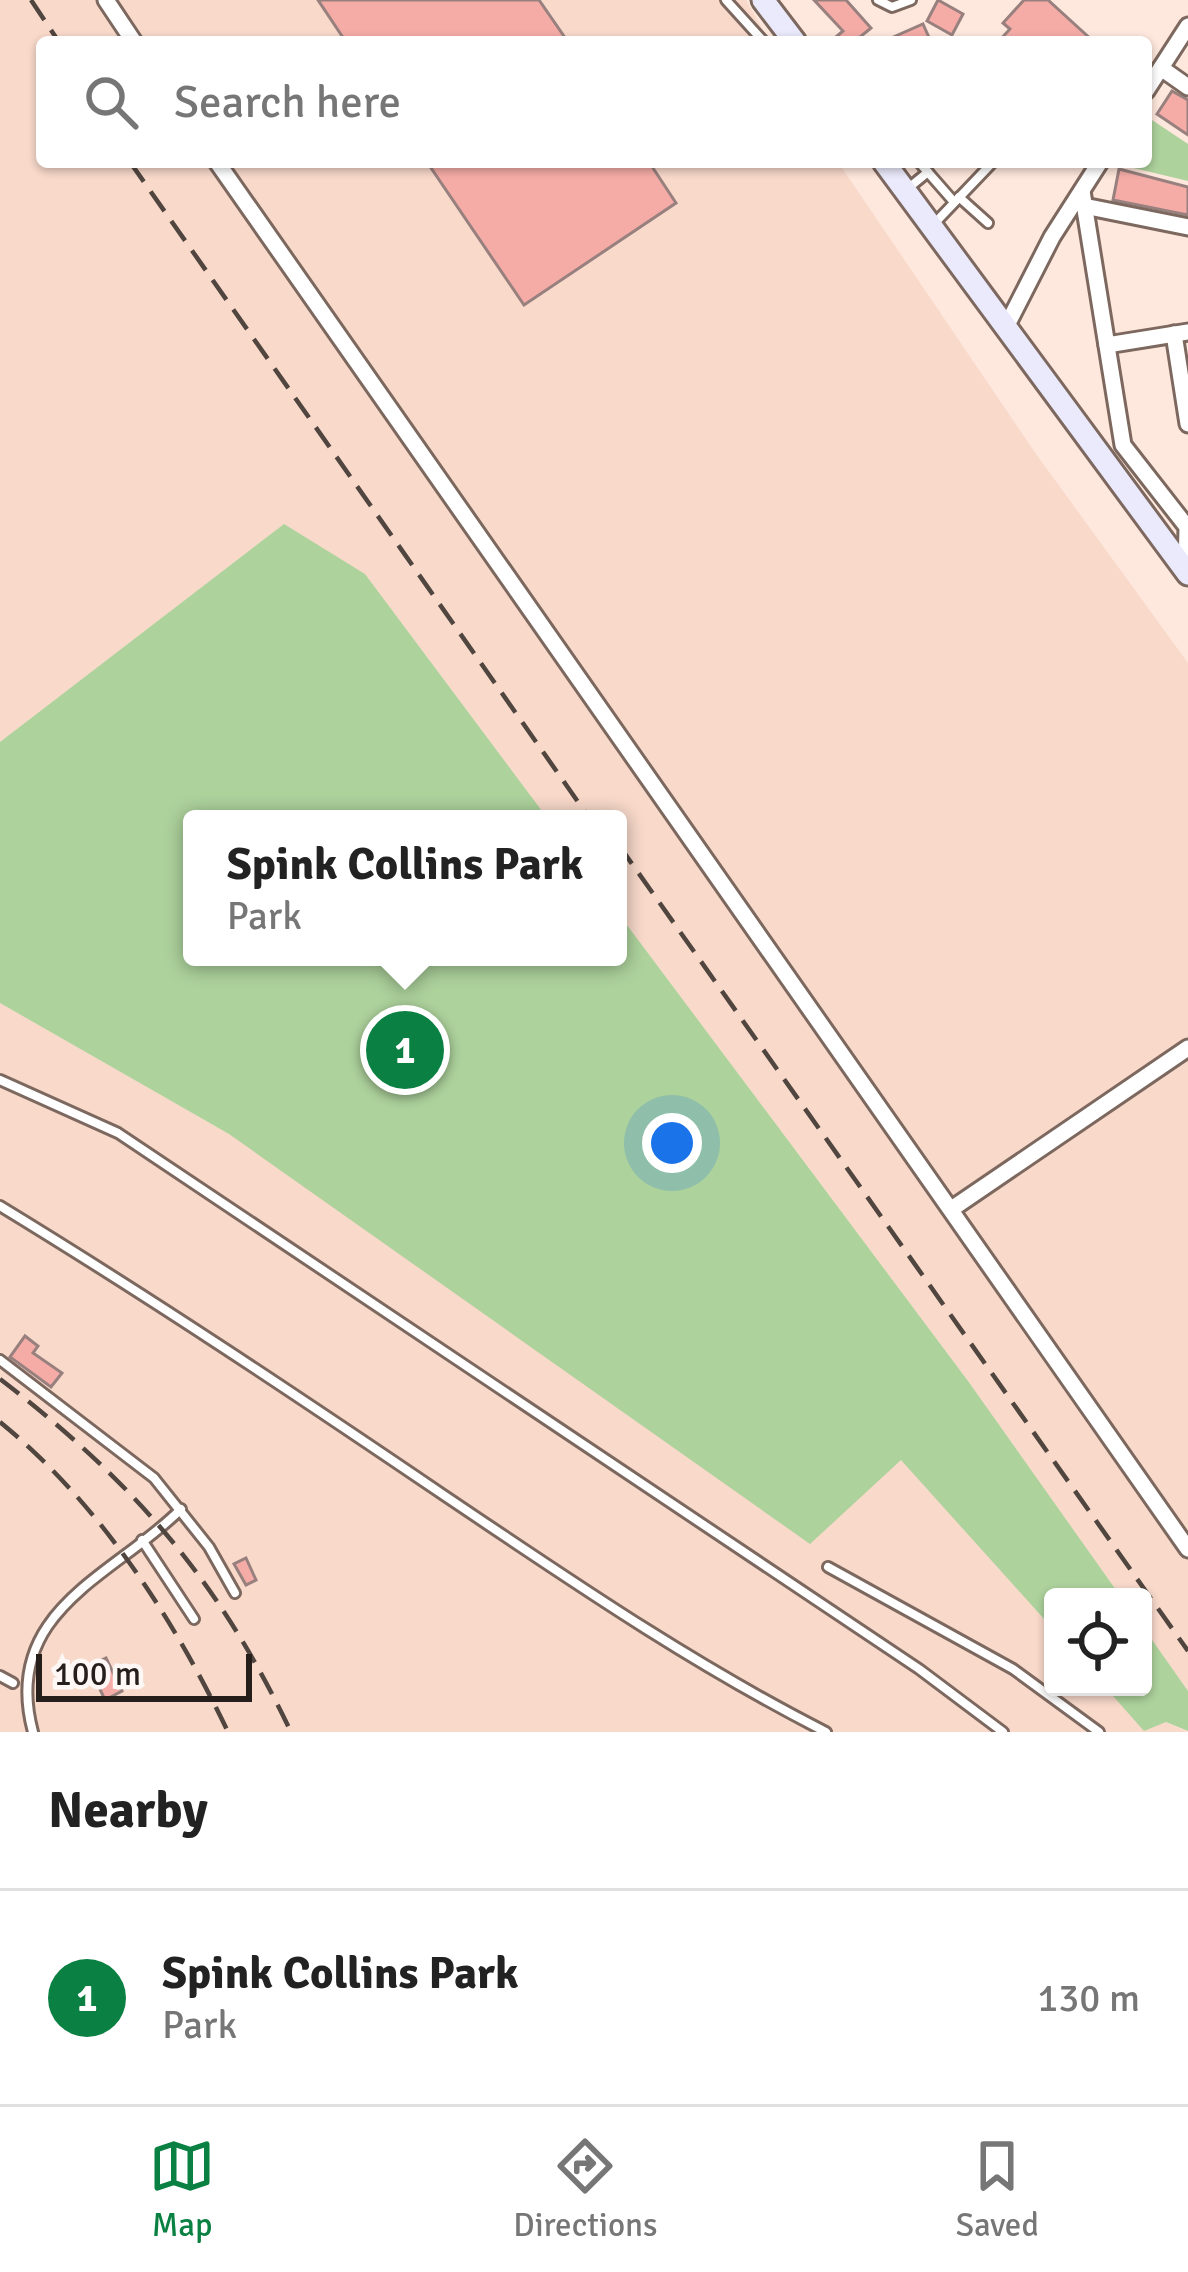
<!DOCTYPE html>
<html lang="en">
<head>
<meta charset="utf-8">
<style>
  body { margin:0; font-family:Signika,sans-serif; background:#f6f6f6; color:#222 }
  .controls { position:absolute; right:36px; bottom:36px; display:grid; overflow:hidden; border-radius:12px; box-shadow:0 3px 9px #0004 }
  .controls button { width:108px; height:108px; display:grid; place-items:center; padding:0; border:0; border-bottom:3px solid #e0e0e0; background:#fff; color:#222; font:60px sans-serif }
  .scale { position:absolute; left:36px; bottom:30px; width:216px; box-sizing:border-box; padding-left:12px; border:6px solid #261e1a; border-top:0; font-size:33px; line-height:42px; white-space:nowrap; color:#261e1a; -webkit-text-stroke:9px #fdf8f6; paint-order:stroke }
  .you { position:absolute; left:672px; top:1143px; width:42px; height:42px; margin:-30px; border:9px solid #fff; border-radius:50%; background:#1a73e8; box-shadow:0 0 0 18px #1a73e833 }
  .badge { display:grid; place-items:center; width:78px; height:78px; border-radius:50%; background:#0b8043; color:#fff; font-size:39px; font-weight:700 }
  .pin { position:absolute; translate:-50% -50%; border:6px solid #fff; box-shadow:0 3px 12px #0006 }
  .popup { position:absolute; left:183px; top:810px; width:444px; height:156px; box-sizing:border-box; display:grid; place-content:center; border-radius:12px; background:#fff; filter:drop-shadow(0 3px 9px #0005); font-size:39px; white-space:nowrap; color:#767676 }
  .popup b { font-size:45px; color:#222 }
  .popup::after { content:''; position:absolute; left:50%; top:100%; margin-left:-24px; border:24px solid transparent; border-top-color:#fff }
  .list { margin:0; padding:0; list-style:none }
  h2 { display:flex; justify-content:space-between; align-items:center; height:156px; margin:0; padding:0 48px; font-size:51px }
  h2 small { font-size:39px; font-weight:400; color:#767676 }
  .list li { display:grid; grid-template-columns:78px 1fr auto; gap:36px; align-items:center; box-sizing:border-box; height:216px; padding:0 48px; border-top:3px solid #e0e0e0 }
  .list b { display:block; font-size:45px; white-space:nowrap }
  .list p { margin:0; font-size:39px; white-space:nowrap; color:#767676 }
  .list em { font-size:39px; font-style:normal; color:#767676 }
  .icon { flex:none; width:66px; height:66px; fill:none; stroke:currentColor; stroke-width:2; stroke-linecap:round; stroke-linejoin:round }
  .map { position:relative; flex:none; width:1188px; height:1732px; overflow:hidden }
  .search { position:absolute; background:#fff; box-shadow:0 3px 9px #0004; left:36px; right:36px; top:36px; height:132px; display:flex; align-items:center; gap:30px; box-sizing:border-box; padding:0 42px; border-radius:12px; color:#767676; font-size:45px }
  .sheet { height:372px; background:#fff }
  nav { display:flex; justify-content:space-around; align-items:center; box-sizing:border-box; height:168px; border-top:3px solid #e0e0e0; background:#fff; font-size:33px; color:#767676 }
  nav a { display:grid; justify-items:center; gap:6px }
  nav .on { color:#0b8043 }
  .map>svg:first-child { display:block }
  .built { fill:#f8d9ca }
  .green { fill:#add29c }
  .building { fill:#f5aca7; stroke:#98807e; stroke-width:3 }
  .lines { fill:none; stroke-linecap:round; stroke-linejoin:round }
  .service-casing { stroke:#7c685e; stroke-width:14 }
  .minor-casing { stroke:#7c685e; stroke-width:21 }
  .secondary-casing { stroke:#7c685e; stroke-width:27 }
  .service { stroke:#fff; stroke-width:8 }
  .minor { stroke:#fff; stroke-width:15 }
  .secondary { stroke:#ebeafc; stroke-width:21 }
  .rail { stroke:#50453f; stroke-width:4.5; stroke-dasharray:24 12; stroke-linecap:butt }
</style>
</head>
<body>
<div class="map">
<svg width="1188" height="1732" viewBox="0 0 1188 1732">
  <rect width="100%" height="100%" fill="#fee7dc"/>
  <g class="built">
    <path d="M0 0H746L770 42H42V162H838L1036 454 1188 663V1691L1143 1627V1597H1121L968 1381 618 913V819H548L365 574 283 525 0 742Z"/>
    <path d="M0 1003 229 1134 901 1459 1053 1629V1687H1105L1144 1730 1166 1722 1188 1732H0Z"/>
  </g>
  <g class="green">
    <path d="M1149 118 1188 144V181L1121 165 1146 162Z"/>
    <path d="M284 524 365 574 548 819H192V957H618V913L968 1381 1121 1597H1053V1629L901 1460 810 1544 229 1134 0 1003V742Z"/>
    <path d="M1143 1627 1188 1691V1731L1166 1722 1144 1731 1105 1687H1143Z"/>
  </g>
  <g class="building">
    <path d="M318 0H539L568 42H346Z"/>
    <path d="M814 0H846L871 28 854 42H830L843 31Z"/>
    <path d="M938 0 963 14 952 35 927 21Z"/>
    <path d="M1024 0H1048L1094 42H998L1010 29 1003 23Z"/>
    <path d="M923 24 931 42H882Z"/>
    <path d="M1172 91 1188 100V135L1157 114Z"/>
    <path d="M427 162H649L676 203 524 305Z"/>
    <path d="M1119 169 1188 187V215L1113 200Z"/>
    <path d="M25 1336 38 1346 33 1353 62 1373 51 1387 10 1357Z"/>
    <path d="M246 1558 256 1580 246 1585 234 1564Z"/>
    <path d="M106 1658 122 1691 105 1700 89 1666Z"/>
  </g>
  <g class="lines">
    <g class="service-casing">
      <g id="service">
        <path d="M726 0 764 42"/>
        <path d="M878 0 892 7 911 0"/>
        <path d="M919 162 954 202"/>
        <path d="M906 190 928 172"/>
        <path d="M959 197 988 223"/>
        <path d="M932 226 993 162"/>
        <path d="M0 1080 118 1133 919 1669 1003 1732"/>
        <path d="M0 1206C151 1298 299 1397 445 1496 570 1580 692 1664 826 1732"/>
        <path d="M0 1360 154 1478 209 1547 235 1593"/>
        <path d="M142 1540 194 1619"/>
        <path d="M828 1567 1013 1669 1099 1732"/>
        <path d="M0 1676 13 1683"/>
        <path d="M33 1732C0 1610 116 1575 181 1509"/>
      </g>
    </g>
    <g class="minor-casing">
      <g id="minor">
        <path d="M106 0 134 42"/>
        <path d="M1161 68 1188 87"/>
        <path d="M1146 91 1188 26"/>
        <path d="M217 162 1188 1549"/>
        <path d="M1082 191 1123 445 1187 527 1186 571"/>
        <path d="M1084 206 1188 227"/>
        <path d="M1006 327 1052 237 1100 162"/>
        <path d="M1174 334 1188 424"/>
        <path d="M1107 345 1188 332"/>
        <path d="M953 1208 1188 1048"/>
      </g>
    </g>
    <g class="secondary-casing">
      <g id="secondary">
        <path d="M763 0 795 42"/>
        <path d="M884 162 1188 574"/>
      </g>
    </g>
    <use href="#service" class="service"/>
    <use href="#minor" class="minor"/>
    <use href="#secondary" class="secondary"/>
    <g class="rail">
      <path d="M31 0 59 42"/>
      <path d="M130 162 590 819"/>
      <path d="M618 844 1188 1651"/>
      <path d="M0 1379C134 1482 218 1579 291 1732"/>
      <path d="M0 1422C99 1503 173 1617 228 1732"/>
    </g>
  </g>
</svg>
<div class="controls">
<button><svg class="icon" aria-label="locate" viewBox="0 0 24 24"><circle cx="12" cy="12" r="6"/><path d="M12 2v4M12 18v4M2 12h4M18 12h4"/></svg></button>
</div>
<div class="scale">100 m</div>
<div class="you"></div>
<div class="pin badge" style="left:405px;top:1050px">1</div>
<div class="popup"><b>Spink Collins Park</b>Park</div>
<div class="search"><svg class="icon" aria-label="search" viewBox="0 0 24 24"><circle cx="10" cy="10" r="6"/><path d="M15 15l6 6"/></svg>Search here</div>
</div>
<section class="sheet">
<h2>Nearby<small></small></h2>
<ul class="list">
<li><span class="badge">1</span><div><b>Spink Collins Park</b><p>Park</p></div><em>130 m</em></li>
</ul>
</section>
<nav>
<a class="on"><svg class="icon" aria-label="map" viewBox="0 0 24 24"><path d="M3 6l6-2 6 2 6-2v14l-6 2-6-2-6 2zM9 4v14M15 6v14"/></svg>Map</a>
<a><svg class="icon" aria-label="directions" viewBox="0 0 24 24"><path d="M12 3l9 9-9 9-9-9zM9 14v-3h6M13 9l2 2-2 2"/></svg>Directions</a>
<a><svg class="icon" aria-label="saved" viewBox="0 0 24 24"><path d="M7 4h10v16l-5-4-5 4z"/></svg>Saved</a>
</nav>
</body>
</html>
